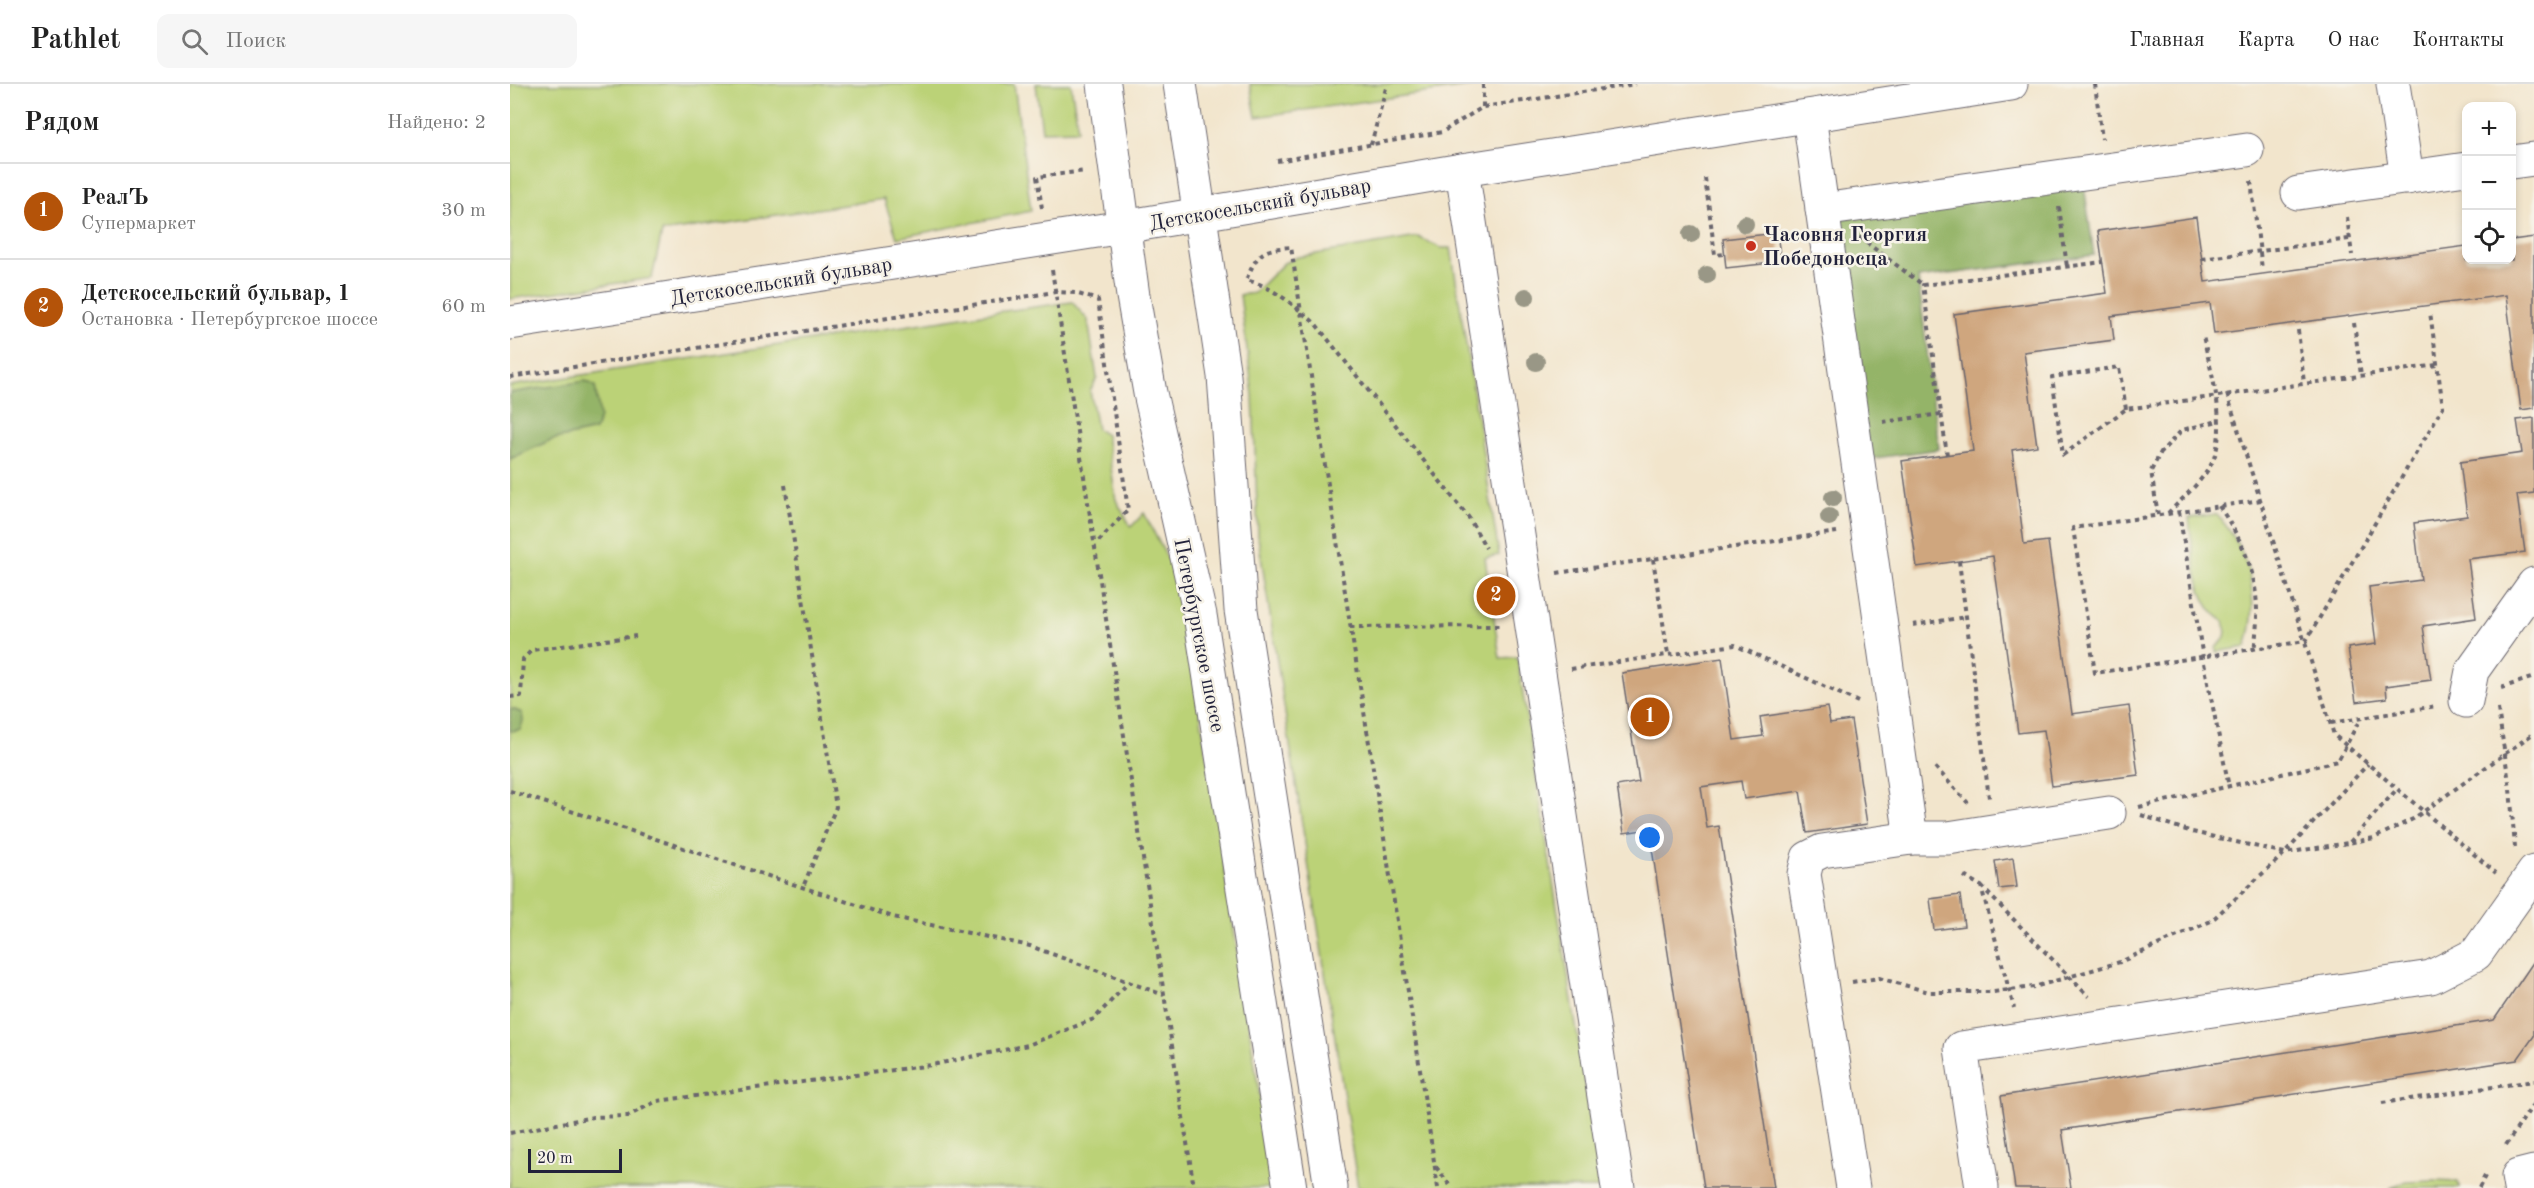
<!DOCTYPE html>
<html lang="ru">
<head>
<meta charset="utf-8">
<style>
  body { margin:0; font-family:"Old Standard TT",serif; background:#f6f6f6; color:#222 }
  .controls { position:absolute; right:18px; top:18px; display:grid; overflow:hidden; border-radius:12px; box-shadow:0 3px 9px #0003 }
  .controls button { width:54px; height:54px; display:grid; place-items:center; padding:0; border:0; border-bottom:2px solid #e0e0e0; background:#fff; color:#222; font:30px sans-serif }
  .scale { position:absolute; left:18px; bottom:15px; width:94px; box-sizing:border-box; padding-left:6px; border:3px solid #22223b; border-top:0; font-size:16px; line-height:21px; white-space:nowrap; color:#22223b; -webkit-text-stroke:4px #f7f3e8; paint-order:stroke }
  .you { position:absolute; left:1140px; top:754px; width:21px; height:21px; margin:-15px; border:4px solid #fff; border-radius:50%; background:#1a73e8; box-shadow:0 0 0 9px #1a73e833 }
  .badge { display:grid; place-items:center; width:39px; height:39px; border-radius:50%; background:#b45309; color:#fff; font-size:20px; font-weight:700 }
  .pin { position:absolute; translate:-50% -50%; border:3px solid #fff; box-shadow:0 2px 6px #0006 }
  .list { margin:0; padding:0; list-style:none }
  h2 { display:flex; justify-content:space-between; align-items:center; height:78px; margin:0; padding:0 24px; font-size:26px }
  h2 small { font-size:20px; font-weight:400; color:#767676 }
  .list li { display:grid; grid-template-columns:39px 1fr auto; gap:18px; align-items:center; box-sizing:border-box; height:96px; padding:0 24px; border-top:2px solid #e0e0e0 }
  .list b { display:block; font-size:22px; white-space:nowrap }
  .list p { margin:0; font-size:20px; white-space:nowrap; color:#767676 }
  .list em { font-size:20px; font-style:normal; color:#767676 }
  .icon { flex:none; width:33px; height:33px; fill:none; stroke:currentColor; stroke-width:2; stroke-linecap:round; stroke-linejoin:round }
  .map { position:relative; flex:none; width:2024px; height:1104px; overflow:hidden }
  header { display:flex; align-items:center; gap:36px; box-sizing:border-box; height:84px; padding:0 30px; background:#fff; border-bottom:2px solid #e0e0e0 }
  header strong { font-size:28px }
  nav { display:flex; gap:33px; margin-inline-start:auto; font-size:21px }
  .search { width:420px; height:54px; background:#f6f6f6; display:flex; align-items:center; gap:15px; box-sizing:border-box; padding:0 21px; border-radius:12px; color:#767676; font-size:22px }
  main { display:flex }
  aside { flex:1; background:#fff }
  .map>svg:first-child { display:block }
  .green { fill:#bbd277; stroke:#6e7a59; stroke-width:1.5 }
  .forest { fill:#94b468; stroke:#5b6b52; stroke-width:1.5 }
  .building { fill:#cfa67e }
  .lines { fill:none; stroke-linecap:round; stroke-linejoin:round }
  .minor-casing { stroke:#6b666e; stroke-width:35 }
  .major-casing { stroke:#6b666e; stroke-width:35 }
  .path { stroke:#6b666e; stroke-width:4; stroke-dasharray:4.5 4.5; stroke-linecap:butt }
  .minor { stroke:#fff; stroke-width:33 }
  .major { stroke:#fff; stroke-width:33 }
  .tree { fill:#999786 }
  .poi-dot { fill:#c8321e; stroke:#f7f3e8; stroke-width:2 }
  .labels { text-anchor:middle; stroke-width:5; stroke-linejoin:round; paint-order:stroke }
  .street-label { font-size:21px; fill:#22223b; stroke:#f7f3e8 }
  .poi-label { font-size:21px; font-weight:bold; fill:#22223b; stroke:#f7f3e8; text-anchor:start }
</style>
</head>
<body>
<header>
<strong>Pathlet</strong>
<div class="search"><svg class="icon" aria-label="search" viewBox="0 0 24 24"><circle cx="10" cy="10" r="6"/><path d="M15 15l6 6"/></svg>Поиск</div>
<nav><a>Главная</a><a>Карта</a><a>О нас</a><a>Контакты</a></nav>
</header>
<main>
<aside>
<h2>Рядом<small>Найдено: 2</small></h2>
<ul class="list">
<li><span class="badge">1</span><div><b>РеалЪ</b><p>Супермаркет</p></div><em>30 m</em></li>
<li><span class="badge">2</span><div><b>Детскосельский бульвар, 1</b><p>Остановка · Петербургское шоссе</p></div><em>60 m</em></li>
</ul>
</aside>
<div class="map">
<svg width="2024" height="1104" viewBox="0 0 2024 1104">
  <rect width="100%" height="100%" fill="#f7f3e8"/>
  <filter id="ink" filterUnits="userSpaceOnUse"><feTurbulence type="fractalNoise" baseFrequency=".0167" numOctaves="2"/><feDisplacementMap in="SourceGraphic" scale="12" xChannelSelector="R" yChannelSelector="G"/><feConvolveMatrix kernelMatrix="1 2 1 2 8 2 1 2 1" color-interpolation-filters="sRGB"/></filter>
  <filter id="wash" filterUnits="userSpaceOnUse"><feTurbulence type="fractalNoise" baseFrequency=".008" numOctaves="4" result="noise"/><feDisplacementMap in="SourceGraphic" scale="24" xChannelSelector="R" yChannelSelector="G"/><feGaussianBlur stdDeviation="1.35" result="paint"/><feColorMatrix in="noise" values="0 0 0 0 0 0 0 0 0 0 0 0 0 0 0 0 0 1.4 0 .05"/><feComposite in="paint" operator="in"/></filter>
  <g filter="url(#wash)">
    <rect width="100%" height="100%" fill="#f2e5cc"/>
    <g class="green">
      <path d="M0 0H504L521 127 387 154 374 115 152 148 142 194 0 215Z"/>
      <path d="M526 0H561L568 46 532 47Z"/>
      <path d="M740 0H977L746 33Z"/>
      <path d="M908 153 931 164H941L989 471 975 474 990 574 1007 573 1092 1104H848L748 453 743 311 730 211 744 209 774 179 788 173Z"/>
      <path d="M562 218 578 236 587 294 580 307 587 345 596 351 606 416 621 443 634 429 670 499 764 1104H0V302L479 229Z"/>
      <path d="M1706 430C1740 466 1751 516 1736 563L1706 568V563C1717 556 1717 548 1714 537 1684 522 1683 464 1679 434Z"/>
      <path d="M1924 1097 1948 1098 1950 1104H1880L1897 1098Z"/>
    </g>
    <g class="forest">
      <path d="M1574 101 1584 171 1408 194 1429 365 1359 375 1322 135Z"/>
      <path d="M76 297 85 302 90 333 85 346 41 356 0 375V309Z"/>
      <path d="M3 625 12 629 13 637 10 646 0 647V626Z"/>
    </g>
    <g id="blocks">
      <g class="building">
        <path d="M1686 133 1695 198 1956 162V176H2002V156L2024 153V324L2011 326 1996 211 1704 250 1700 219 1601 232 1604 256 1514 268 1527 362 1502 366 1514 460 1538 457 1562 630 1619 622 1628 691 1542 702 1534 646 1508 649 1483 472 1407 483 1392 377 1463 367 1444 230 1597 209 1588 147Z"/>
        <path d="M1267 149 1271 178 1216 184 1213 155Z"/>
        <path d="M2024 334V409L2007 411 2015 468 1958 475 1966 534 1913 542 1921 596 1876 602 1877 614 1846 618 1838 564 1866 560 1859 503 1911 496 1904 439 1957 432 1950 378 2012 369 2007 336Z"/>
        <path d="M1212 574 1224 656 1253 652 1250 633 1317 623 1320 639 1341 636 1357 740 1297 749 1290 707 1234 715 1231 697 1191 703 1197 744 1209 742 1264 1104H1194L1139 745 1114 749 1107 702 1129 698 1112 589Z"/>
        <path d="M1503 774 1507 803 1489 805 1485 777Z"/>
        <path d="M1450 811 1454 842 1424 846 1420 815Z"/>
        <path d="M2024 877V952L2007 976 1552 1046 1561 1104H1505L1491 1012 1984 936Z"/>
      </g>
    </g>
  </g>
  <g filter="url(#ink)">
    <use href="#blocks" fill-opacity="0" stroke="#6b666e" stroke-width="1.5"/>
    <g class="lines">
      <g class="minor-casing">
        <g id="minor">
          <path d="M1883 0 1897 94"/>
          <path d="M1299 32 1401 754"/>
          <path d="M2002 78 2024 75"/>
          <path d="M952 86 1108 1104"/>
          <path d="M1788 109 1956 85"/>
          <path d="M1312 126 1737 66"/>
          <path d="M0 239 613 143 952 86 1501 0"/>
          <path d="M1956 617 1962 587 2024 500"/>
          <path d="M1343 1104 1294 790 1298 774 1312 767 1401 754H1438L1599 729"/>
          <path d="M1472 1104 1451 964 1921 893 1966 870 2024 788"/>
          <path d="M2010 1104 2008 1092 2024 1088"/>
        </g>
      </g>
      <g class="major-casing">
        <g id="major">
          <path d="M594 0 623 212 640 309 690 531 780 1104"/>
          <path d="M670 0 714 292 731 526 821 1104"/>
        </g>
      </g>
      <g class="path">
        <path d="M1585 0 1592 55"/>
        <path d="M973 23V0"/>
        <path d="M861 61 877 0"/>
        <path d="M767 77 932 48 973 23 1126 0"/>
        <path d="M1195 94 1205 171 1214 170"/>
        <path d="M1741 97 1752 185"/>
        <path d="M1549 123 1557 183"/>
        <path d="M532 124 527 93 575 87"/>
        <path d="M1837 133 1842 171"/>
        <path d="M1349 153 1413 201"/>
        <path d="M1692 175 1839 155"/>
        <path d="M542 186 684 1104"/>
        <path d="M1844 239 1851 291"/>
        <path d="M1788 246 1794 299"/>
        <path d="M0 293 545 208 565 209 588 216 618 426 586 460"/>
        <path d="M1717 310 1824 651 1986 789"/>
        <path d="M1616 325 1609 283 1542 293 1553 371 1616 325 1927 281"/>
        <path d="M1373 338 1431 330"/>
        <path d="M1437 371 1413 201 1593 178"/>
        <path d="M275 401 326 723 293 803"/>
        <path d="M1751 416 1563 444 1585 589 1796 557 1933 323 1920 228"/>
        <path d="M1709 422C1742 471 1753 507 1744 566"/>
        <path d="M1669 428 1693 574 1719 703"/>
        <path d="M1658 429C1672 415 1689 400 1699 384 1721 349 1701 289 1693 252"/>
        <path d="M1648 431 1641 387 1651 368 1672 346 1708 337"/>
        <path d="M1143 475 1158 570"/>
        <path d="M1449 477 1479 714"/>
        <path d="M1047 489 1327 448"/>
        <path d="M1403 541 1456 533"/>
        <path d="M840 543 989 542"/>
        <path d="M1061 585 1225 561 1348 618"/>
        <path d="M1991 604 2024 593"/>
        <path d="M0 613 11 612 13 575 22 566 126 552"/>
        <path d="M1988 625 2000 705 2005 763"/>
        <path d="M1821 639 1926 622"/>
        <path d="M1425 683 1458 719"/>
        <path d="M0 707 383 833 520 862 654 911"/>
        <path d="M1629 723 1828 677 1850 635"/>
        <path d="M1631 731 1682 748 1775 769 1838 759 1864 754 1903 735 2024 649"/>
        <path d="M1840 758 1887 705"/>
        <path d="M1454 792 1471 802 1504 924"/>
        <path d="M1471 802 1579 913"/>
        <path d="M1342 898 1369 894 1419 908H1483L1524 903 1610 878 1701 837 1775 769 1858 680"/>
        <path d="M1872 1019 2024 997"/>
        <path d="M0 1049 83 1033 118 1032 147 1017 422 981 518 961 584 935 618 899"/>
        <path d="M1996 1061 2024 1019"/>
        <path d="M926 1083 942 1104"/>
        <path d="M928 1104C881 790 829 476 781 163 751 165 748 169 736 196 763 202 784 222 805 239L959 434 976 464"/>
        <path d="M1969 1104 1975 1092"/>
      </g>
      <use href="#minor" class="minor"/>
      <use href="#major" class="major"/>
    </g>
    <g class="tree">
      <circle cx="1235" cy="140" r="9"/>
      <circle cx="1181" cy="150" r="9"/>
      <circle cx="1197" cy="191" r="9"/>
      <circle cx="1016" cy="213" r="9"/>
      <circle cx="1026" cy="278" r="9"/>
      <circle cx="1323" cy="414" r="9"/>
      <circle cx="1319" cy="433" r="9"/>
    </g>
  </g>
  <circle class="poi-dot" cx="1241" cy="162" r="6"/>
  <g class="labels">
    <g class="street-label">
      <text transform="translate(750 120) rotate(-10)" y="7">Детскосельский бульвар</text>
      <text transform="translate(271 197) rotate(-9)" y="7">Детскосельский бульвар</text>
      <text transform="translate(690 551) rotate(79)" y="7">Петербургское шоссе</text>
    </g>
    <g class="poi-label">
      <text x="1253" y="157">Часовня Георгия<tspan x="1253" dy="24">Победоносца</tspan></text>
    </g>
  </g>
</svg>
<div class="controls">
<button>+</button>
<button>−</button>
<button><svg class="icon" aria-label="locate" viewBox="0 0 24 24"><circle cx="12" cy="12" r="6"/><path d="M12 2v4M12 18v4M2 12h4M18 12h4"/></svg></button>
</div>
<div class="scale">20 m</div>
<div class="you"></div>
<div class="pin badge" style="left:1140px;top:633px">1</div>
<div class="pin badge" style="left:986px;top:512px">2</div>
</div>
</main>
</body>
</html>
